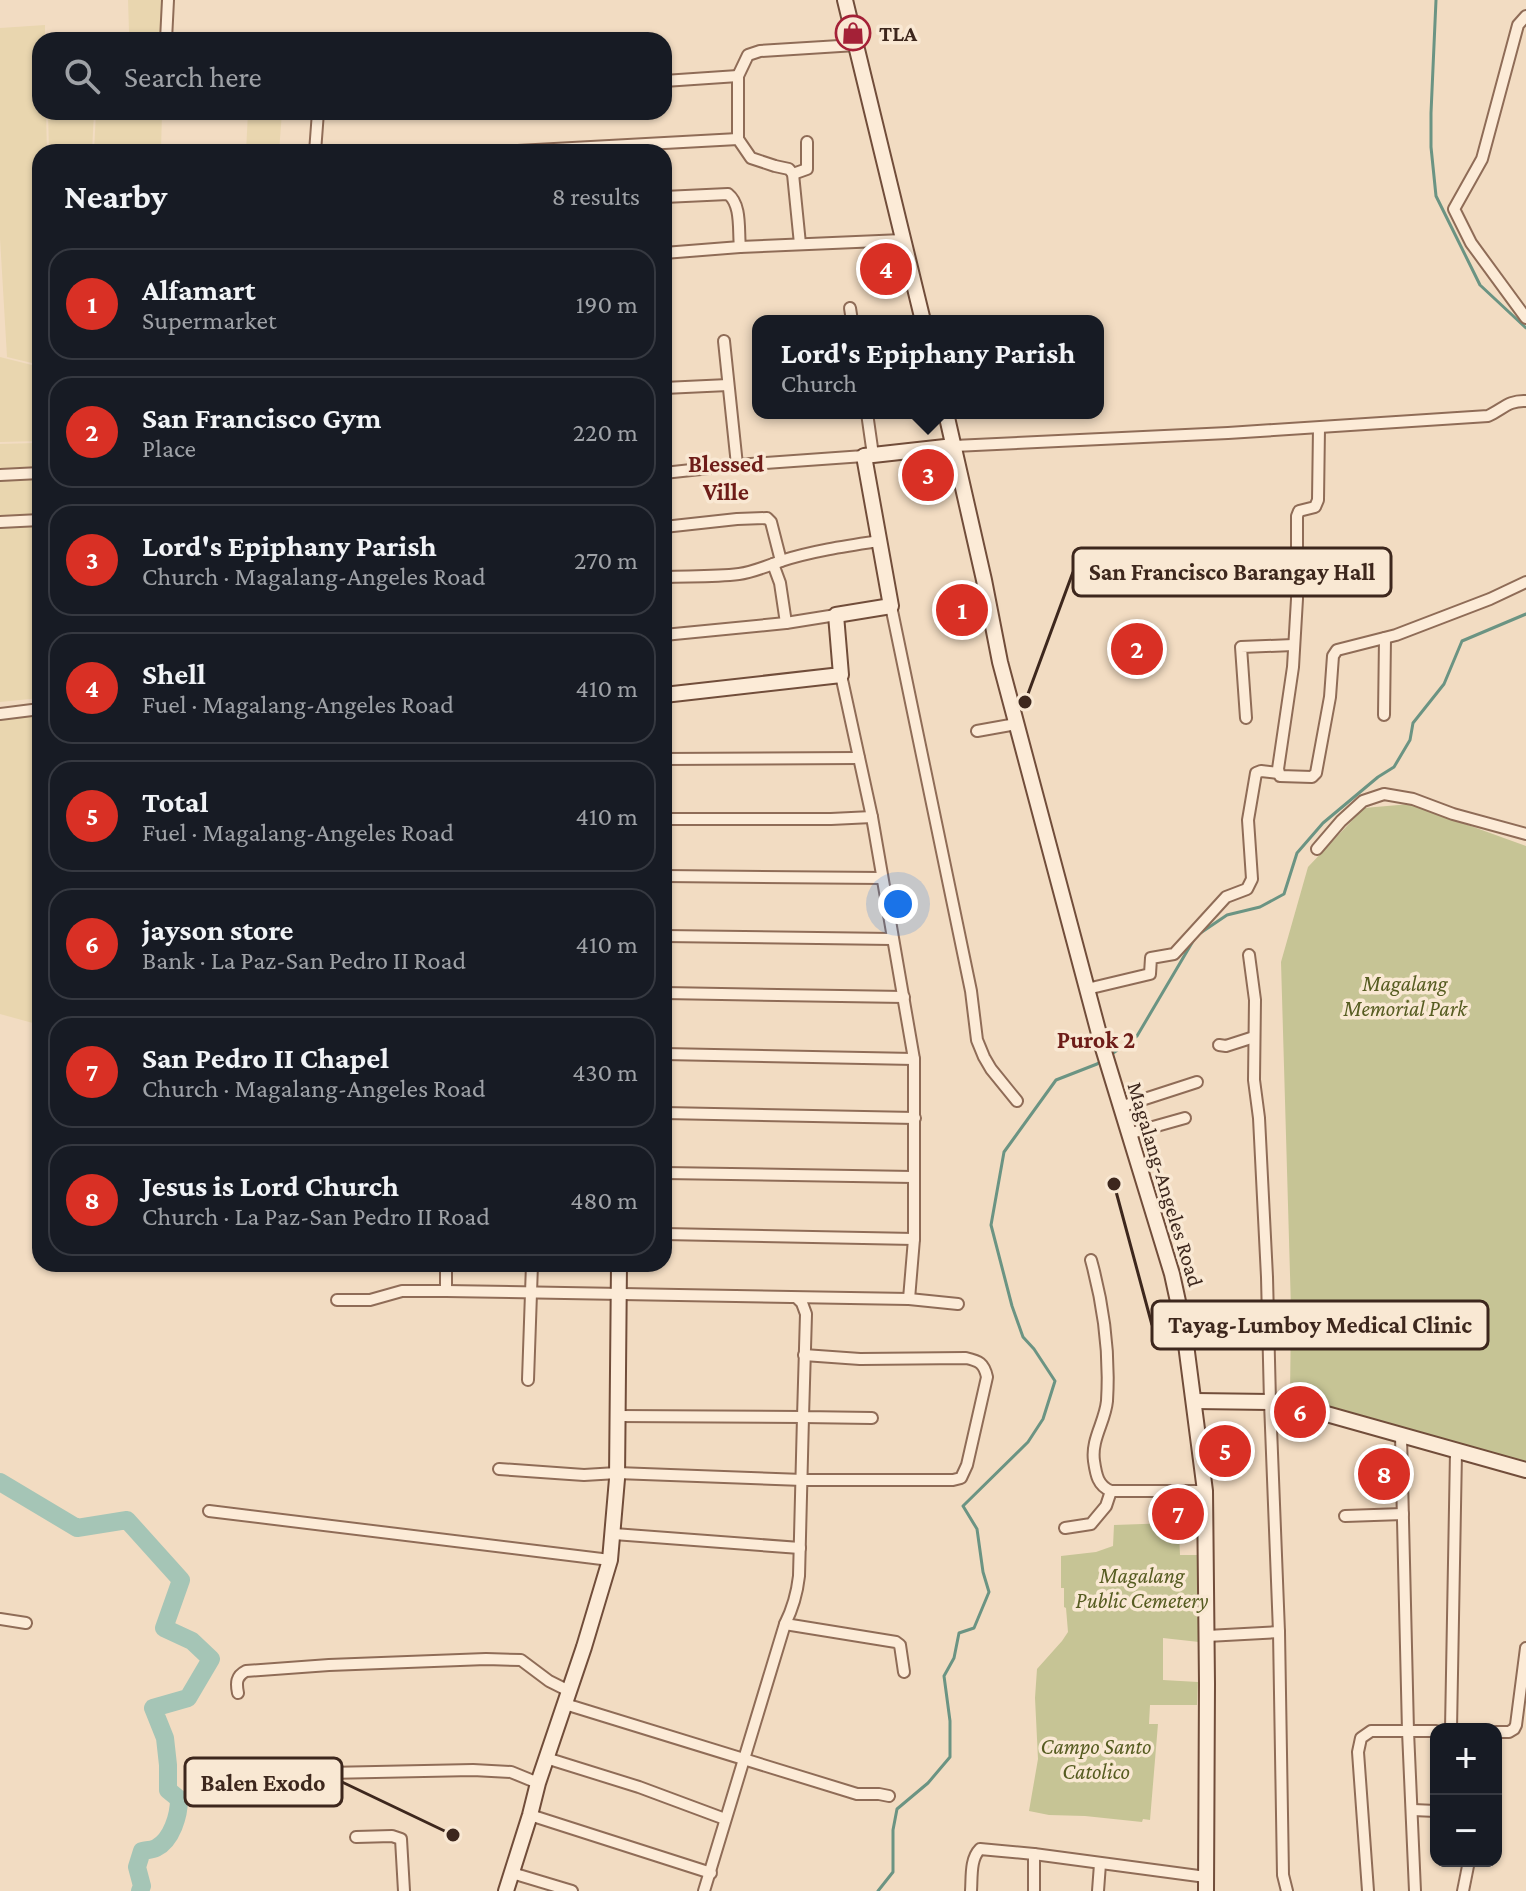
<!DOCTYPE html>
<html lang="en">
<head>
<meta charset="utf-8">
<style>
  body { margin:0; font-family:"Crimson Pro",serif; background:#242831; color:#f1f3f6 }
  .controls { position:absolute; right:24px; bottom:24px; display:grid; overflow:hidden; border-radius:16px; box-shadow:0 2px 6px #0004 }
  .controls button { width:72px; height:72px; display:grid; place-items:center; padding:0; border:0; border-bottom:2px solid #363941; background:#171b24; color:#f1f3f6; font:40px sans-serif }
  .you { position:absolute; left:898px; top:904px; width:28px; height:28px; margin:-20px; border:6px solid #fff; border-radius:50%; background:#1a73e8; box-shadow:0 0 0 12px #1a73e833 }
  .badge { display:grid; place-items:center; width:52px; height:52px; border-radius:50%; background:#d93025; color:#fff; font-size:26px; font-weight:700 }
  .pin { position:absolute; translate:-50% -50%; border:4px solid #fff; box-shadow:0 2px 8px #0006 }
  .popup { position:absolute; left:752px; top:315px; width:352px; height:104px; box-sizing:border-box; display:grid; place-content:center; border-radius:16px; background:#171b24; filter:drop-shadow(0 2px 6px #0005); font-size:26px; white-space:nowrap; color:#9ea1a6 }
  .popup b { font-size:30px; color:#f1f3f6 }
  .popup::after { content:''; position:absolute; left:50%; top:100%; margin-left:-16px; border:16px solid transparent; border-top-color:#171b24 }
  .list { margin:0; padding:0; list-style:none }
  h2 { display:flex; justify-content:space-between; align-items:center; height:104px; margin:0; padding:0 32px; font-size:34px }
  h2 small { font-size:26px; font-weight:400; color:#9ea1a6 }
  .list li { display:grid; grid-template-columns:52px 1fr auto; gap:24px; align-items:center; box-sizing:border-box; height:112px; margin:0 16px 16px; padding:0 16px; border:2px solid #363941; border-radius:24px }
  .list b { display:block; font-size:30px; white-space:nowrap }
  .list p { margin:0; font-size:26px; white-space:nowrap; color:#9ea1a6 }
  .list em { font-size:26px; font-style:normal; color:#9ea1a6 }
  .icon { flex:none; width:44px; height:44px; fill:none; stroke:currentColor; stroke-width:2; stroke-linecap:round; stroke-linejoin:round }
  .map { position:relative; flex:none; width:1526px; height:1891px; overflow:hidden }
  .search { position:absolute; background:#171b24; box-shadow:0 2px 6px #0004; left:32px; top:32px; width:640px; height:88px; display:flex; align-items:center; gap:20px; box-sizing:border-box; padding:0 28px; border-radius:24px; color:#9ea1a6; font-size:30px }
  .panel { position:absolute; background:#171b24; box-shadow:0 2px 6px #0004; left:32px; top:144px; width:640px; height:1128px; border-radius:24px }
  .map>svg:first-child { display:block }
  .farmland { fill:#e9d6af }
  .cemetery { fill:#c6c495 }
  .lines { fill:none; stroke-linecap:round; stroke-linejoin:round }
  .stream { stroke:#6b9483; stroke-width:3 }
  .river { stroke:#a5c5b6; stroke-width:18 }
  .street-casing { stroke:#8f6c57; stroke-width:14 }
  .secondary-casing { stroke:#714d3a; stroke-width:18 }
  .street { stroke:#fcebd7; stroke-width:10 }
  .secondary { stroke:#fcebd7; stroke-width:14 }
  .labels { text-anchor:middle; stroke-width:7; stroke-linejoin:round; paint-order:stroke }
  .poi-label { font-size:22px; font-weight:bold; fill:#3d271d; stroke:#f9e8d3; text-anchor:start }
  .park-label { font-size:22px; font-style:italic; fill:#565c21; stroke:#f9e8d3 }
  .street-label { font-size:22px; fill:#3d271d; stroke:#f9e8d3 }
  .neighbourhood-label { font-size:24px; font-weight:bold; fill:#6e1c18; stroke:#f9e8d3 }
  .leader { fill:none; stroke:#3d271d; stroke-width:3 }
  .callout-dot { fill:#3d271d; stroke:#f9e8d3; stroke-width:3 }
  .callout { fill:#f9e8d3; stroke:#3d271d; stroke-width:3 }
  .callout-label { font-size:24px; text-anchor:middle; font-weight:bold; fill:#3d271d }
</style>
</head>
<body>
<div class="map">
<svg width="1526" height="1891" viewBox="0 0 1526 1891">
  <rect width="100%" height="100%" fill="#f2dcc2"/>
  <g class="farmland">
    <path d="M128 0H167L165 34 129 32Z"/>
    <path d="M45 25V40H40V112H46L47 152H40V365L7 357 0 238V28Z"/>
    <path d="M48 112H94L92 152H49Z"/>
    <path d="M96 112H162L161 152H94Z"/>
    <path d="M248 112H282L279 152H246Z"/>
    <path d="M0 357 40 367V441L0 442Z"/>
    <path d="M35 443V457H40V698L0 702V444Z"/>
    <path d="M40 712V1025L0 1014V718Z"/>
  </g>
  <g class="cemetery">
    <path d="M1410 804 1526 846V1463L1290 1397 1291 1309 1281 962 1308 867 1364 808Z"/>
    <path d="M1171 1523V1534H1179L1180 1555H1197L1199 1642 1163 1638V1680L1198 1682 1197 1705H1150L1149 1724H1158L1150 1820 1143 1819 1142 1822 1085 1816 1049 1815 1029 1811 1038 1759 1035 1698 1037 1669 1062 1641 1068 1632 1066 1608 1064 1607V1588H1061V1556L1096 1552 1113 1546 1114 1525Z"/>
  </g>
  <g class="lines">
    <g class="stream">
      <path d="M1436 0 1431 113V147L1436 196 1480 285 1526 328"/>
      <path d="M1109 1056 1137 1036 1196 936 1227 915 1260 907 1284 894 1297 853 1323 823 1378 777 1394 767 1410 740 1413 723 1444 684 1462 641 1526 614"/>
      <path d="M878 1891 893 1872V1830L897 1809 928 1783 950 1757V1721L944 1676 954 1658 959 1633 974 1628 989 1592 983 1572 977 1529 963 1506 1028 1442 1043 1419 1055 1381 1034 1349 1023 1337 1012 1306 991 1225 1004 1152 1056 1080 1097 1064 1103 1060"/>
    </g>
    <path class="river" d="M0 1482 77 1528 127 1520 181 1580 164 1628 192 1641 211 1659 188 1698 153 1708 165 1738 168 1765V1790L179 1799C179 1815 172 1840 156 1848 152 1850 147 1850 142 1851L137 1867 142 1886 140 1891"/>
    <g class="street-casing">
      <g id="street">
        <path d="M1526 16 1518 25 1482 159 1454 209 1471 243 1526 318"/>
        <path d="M166 40 168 0"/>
        <path d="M664 81 738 76"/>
        <path d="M315 152 318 112"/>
        <path d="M497 152 738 139"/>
        <path d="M793 174 807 169V142"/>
        <path d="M664 197 728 194C742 205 738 231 740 247"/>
        <path d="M800 244 793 174 789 169 775 166 751 158 738 139V76L748 55 760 51 856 45"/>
        <path d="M664 253 740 247 903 240"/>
        <path d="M850 308 852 321"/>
        <path d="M724 341 737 465"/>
        <path d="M664 388 728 385"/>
        <path d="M867 413 873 455"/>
        <path d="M1319 428 1318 500 1315 507 1299 511 1297 516V599L1293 667 1278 769 1280 776 1312 777 1316 773 1330 697 1333 656 1337 650 1396 635 1490 599 1526 582"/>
        <path d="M954 446 1228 433 1488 416C1503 409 1509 400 1526 401"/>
        <path d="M664 473 737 465 864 456"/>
        <path d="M0 475 40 473"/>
        <path d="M0 522 40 520"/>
        <path d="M664 527 737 519 767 518 771 522 781 561"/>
        <path d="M773 564 780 583 786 623"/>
        <path d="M664 577C689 576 714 577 739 574 754 572 767 566 781 561 812 551 846 546 879 541"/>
        <path d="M891 606 971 991 977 1040 984 1057 991 1069 1017 1101"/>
        <path d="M664 635 786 623 836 615"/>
        <path d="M0 714 40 709"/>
        <path d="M1384 715 1385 638"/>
        <path d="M1246 718 1241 647 1293 645"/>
        <path d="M977 731 1016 724"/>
        <path d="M664 759 859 758"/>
        <path d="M664 819H831L872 817"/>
        <path d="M1317 849 1341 821 1363 801 1384 794 1413 799 1453 814 1526 834"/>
        <path d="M664 876 882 878"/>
        <path d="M664 936 892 939"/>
        <path d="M1249 955 1255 1000 1254 1080 1259 1118 1267 1277 1270 1402 1279 1632 1283 1875 1287 1891"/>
        <path d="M1087 989 1150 974 1151 958 1174 954 1226 897 1247 889 1252 879 1248 820 1256 773 1261 771 1278 773"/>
        <path d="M664 993 904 997"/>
        <path d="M1219 1045 1226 1046 1254 1037"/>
        <path d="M664 1054 914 1059"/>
        <path d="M1120 1107 1197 1082"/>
        <path d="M664 1113 915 1118"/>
        <path d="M1128 1134 1185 1118"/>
        <path d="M664 1173 913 1177"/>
        <path d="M664 1234 914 1239"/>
        <path d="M1091 1260C1104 1307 1110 1352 1107 1401 1105 1422 1091 1439 1094 1461 1096 1475 1098 1486 1111 1491H1205"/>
        <path d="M446 1264V1291"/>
        <path d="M797 1298 802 1303 806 1314 803 1417 872 1418"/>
        <path d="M909 1299 958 1304"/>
        <path d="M337 1300H370L402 1291H446L909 1299 914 1239V1059L872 817 841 675"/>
        <path d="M1181 1312 1267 1310"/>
        <path d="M528 1380 532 1264"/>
        <path d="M617 1416 803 1417 799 1576C797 1594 793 1608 785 1624L704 1891"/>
        <path d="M1401 1436 1408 1731 1415 1891"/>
        <path d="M499 1469 584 1475 617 1473 803 1480H953L961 1478 967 1465 987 1377C984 1363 979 1361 966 1358L860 1359 804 1355"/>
        <path d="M209 1511 610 1560"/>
        <path d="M1345 1516 1403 1514"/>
        <path d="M1065 1528 1091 1524 1106 1506 1111 1491"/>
        <path d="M614 1534 800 1548"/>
        <path d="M0 1619 26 1623"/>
        <path d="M785 1624 896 1642 900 1645 904 1672"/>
        <path d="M1207 1636 1279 1632"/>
        <path d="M238 1693C236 1683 236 1676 246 1671L329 1665 486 1659 521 1660 549 1681 569 1691"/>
        <path d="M565 1704 857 1794H879L889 1796"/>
        <path d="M1451 1729 1456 1452"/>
        <path d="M1496 1732H1509L1514 1729 1516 1725 1526 1648"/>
        <path d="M546 1758 639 1787 725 1819"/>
        <path d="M226 1775 473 1770 511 1772 538 1783"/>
        <path d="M1413 1810 1436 1811"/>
        <path d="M530 1815 711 1873"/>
        <path d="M356 1837 392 1836 401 1839 404 1891"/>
        <path d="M512 1873 572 1891"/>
        <path d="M971 1891C972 1877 970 1859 980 1849L1034 1854 1206 1877"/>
        <path d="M1034 1891V1854"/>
        <path d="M1098 1891 1100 1864"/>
        <path d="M1368 1891 1358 1752 1361 1738 1371 1731H1436"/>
        <path d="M1463 1891 1469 1861"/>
      </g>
    </g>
    <g class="secondary-casing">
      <g id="secondary">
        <path d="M845 0 923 321"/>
        <path d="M946 413 984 580 1000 662 1102 1045 1172 1274 1184 1329 1205 1491 1207 1684 1206 1891"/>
        <path d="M664 695 841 675 836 615 891 606 864 456 954 446"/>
        <path d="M1195 1401 1270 1402 1298 1406 1526 1470"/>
        <path d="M506 1891 530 1815 538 1783 584 1647 610 1560 617 1479 619 1264"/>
      </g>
    </g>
    <use href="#street" class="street"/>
    <use href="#secondary" class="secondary"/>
  </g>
  <defs>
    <g id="shop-ring" transform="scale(1.8)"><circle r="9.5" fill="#f9e8d3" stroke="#a42137" stroke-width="1.5"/><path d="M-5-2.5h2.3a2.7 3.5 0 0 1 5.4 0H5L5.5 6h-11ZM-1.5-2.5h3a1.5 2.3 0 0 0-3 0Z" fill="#a42137"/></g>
  </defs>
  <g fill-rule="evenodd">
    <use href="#shop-ring" x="853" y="33"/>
  </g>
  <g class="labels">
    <g class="poi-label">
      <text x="879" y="41">TLA</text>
    </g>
    <g class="park-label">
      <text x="1405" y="991">Magalang<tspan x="1405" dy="25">Memorial Park</tspan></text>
      <text x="1142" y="1583">Magalang<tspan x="1142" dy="25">Public Cemetery</tspan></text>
      <text x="1096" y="1754">Campo Santo<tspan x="1096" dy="25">Catolico</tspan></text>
    </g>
    <g class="street-label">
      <text transform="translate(1166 1184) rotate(73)" y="8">Magalang-Angeles Road</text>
    </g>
    <g class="neighbourhood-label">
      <text x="726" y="472">Blessed<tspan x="726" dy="28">Ville</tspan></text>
      <text x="1096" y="1048">Purok 2</text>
    </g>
  </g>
  <path class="leader" d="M1025 702L1073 572M1114 1184L1152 1325M453 1835L342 1782"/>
  <g class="callout-dot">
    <circle cx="1025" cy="702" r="8"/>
    <circle cx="1114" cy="1184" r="8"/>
    <circle cx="453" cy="1835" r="8"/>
  </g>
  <g class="callout">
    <rect x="1073" y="548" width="318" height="48" rx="8"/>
    <rect x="1152" y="1301" width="336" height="48" rx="8"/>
    <rect x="185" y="1758" width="157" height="48" rx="8"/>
  </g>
  <g class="callout-label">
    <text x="1232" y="580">San Francisco Barangay Hall</text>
    <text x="1320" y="1333">Tayag-Lumboy Medical Clinic</text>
    <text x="263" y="1791">Balen Exodo</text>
  </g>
</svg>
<div class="controls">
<button>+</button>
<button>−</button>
</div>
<div class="you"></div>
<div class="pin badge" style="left:962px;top:610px">1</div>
<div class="pin badge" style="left:1137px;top:649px">2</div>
<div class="pin badge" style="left:928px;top:475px">3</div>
<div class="popup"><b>Lord's Epiphany Parish</b>Church</div>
<div class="pin badge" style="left:886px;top:269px">4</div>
<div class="pin badge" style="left:1225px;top:1451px">5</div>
<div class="pin badge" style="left:1300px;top:1412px">6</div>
<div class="pin badge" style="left:1178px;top:1514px">7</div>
<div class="pin badge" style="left:1384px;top:1474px">8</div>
<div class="search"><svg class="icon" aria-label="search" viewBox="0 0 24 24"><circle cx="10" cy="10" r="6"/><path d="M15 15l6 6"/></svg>Search here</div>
<section class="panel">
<h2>Nearby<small>8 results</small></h2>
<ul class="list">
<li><span class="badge">1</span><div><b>Alfamart</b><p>Supermarket</p></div><em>190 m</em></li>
<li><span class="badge">2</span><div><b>San Francisco Gym</b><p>Place</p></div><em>220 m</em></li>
<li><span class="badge">3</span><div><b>Lord's Epiphany Parish</b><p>Church · Magalang-Angeles Road</p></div><em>270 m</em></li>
<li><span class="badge">4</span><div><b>Shell</b><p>Fuel · Magalang-Angeles Road</p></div><em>410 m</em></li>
<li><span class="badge">5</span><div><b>Total</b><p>Fuel · Magalang-Angeles Road</p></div><em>410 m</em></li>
<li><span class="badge">6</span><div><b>jayson store</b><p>Bank · La Paz-San Pedro II Road</p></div><em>410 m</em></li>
<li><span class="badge">7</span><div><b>San Pedro II Chapel</b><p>Church · Magalang-Angeles Road</p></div><em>430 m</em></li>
<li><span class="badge">8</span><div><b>Jesus is Lord Church</b><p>Church · La Paz-San Pedro II Road</p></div><em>480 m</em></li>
</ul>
</section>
</div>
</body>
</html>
